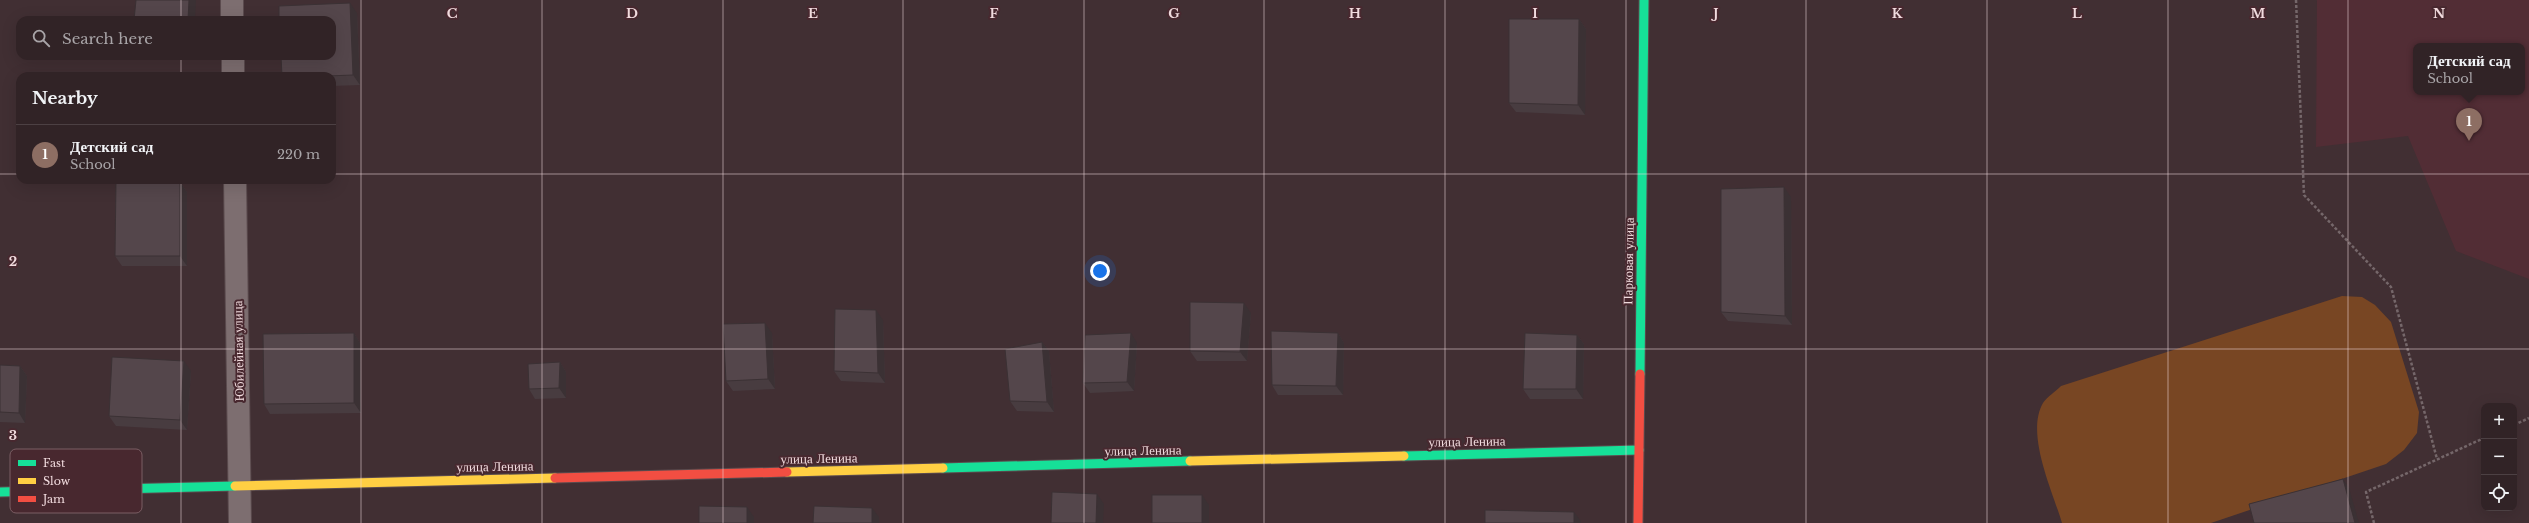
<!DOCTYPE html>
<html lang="en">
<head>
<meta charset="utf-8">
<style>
  body { margin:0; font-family:"Libre Baskerville",serif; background:#3d2f32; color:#f1f3f6 }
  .controls { position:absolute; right:12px; bottom:12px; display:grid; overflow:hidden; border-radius:8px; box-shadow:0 4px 16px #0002 }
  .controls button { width:36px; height:36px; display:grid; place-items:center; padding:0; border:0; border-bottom:1px solid #4c4043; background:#312326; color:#f1f3f6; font:20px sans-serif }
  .you { position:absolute; left:1100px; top:271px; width:14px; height:14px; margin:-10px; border:3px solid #fff; border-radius:50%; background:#1a73e8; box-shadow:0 0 0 6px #1a73e833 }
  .badge { display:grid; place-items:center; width:26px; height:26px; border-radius:50%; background:#8c9099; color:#fff; font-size:13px; font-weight:700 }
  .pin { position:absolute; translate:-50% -33px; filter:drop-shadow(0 1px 2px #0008) }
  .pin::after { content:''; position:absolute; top:21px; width:14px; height:12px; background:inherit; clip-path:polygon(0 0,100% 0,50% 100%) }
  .popup { position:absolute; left:2413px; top:43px; width:112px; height:52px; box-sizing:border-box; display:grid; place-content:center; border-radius:8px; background:#312326; filter:drop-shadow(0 1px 3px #0005); font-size:13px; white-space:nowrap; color:#a8a4a7 }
  .popup b { font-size:15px; color:#f1f3f6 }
  .popup::after { content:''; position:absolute; left:50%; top:100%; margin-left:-8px; border:8px solid transparent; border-top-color:#312326 }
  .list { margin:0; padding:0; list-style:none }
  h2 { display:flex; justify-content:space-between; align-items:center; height:52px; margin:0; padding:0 16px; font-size:17px }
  h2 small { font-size:13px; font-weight:400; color:#a8a4a7 }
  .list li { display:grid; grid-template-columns:26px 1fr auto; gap:12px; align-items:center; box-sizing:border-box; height:60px; padding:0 16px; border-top:1px solid #4c4043 }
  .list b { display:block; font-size:15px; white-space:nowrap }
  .list p { margin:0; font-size:13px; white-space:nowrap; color:#a8a4a7 }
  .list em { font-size:13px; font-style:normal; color:#a8a4a7 }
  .icon { flex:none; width:22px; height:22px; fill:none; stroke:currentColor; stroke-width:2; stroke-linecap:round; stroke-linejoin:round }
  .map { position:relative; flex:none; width:2529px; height:523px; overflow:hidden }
  .search { position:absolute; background:#312326; box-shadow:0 4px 16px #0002; left:16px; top:16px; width:320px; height:44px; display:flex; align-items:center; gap:10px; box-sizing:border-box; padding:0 14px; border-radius:12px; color:#a8a4a7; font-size:15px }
  .panel { position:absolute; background:#312326; box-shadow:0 4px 16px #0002; left:16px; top:72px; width:320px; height:112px; border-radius:12px }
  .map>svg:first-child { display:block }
  .built { fill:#522d35; fill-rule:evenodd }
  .pitch { fill:#784623 }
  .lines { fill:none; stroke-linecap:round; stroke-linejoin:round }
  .street-casing { stroke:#5b4b4e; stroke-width:24 }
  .fast-casing { stroke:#5b4b4e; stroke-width:11 }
  .slow-casing { stroke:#5b4b4e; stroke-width:11 }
  .jam-casing { stroke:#5b4b4e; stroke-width:11 }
  .path { stroke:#75676a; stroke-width:2.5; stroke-dasharray:3 2; stroke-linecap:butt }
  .street { stroke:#7d6e70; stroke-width:22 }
  .fast { stroke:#16e098; stroke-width:9 }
  .slow { stroke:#ffcf43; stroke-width:9 }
  .jam { stroke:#f24e42; stroke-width:9 }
  .wall { fill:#483c40 }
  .shaded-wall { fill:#3b3134 }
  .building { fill:#54464b; stroke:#3b3134 }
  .grid { fill:none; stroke:#f1dbde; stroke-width:1; stroke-opacity:0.55 }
  .labels { text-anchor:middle; stroke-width:4; stroke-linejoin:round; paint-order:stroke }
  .street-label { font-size:13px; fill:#f1dbde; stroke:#48282f }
  .key { fill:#48282f; stroke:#7b5e64; stroke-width:1 }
  .key-label { font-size:11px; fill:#f1dbde }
  .grid-label { font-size:13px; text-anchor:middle; font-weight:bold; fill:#f1dbde; stroke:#48282f; stroke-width:4; stroke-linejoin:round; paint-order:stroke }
</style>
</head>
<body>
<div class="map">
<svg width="2529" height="523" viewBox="0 0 2529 523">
  <rect width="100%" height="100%" fill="#412f33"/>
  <path class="built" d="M2317 0H2529V279L2456 251 2408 136 2316 147ZM2416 46H2522V92H2416Z"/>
  <path class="pitch" d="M2342 296 2362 297 2375 305 2391 322 2419 412 2417 433 2404 450 2386 464 2211 523H2062C2053 492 2025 434 2043 403 2047 397 2056 391 2061 386Z"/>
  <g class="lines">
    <g class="street-casing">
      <g id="street">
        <path d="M232 0V20"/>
        <path d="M233 56V76"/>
        <path d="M235 180 240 523"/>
      </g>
    </g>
    <g class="fast-casing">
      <g id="fast">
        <path d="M1640 374 1644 0"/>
        <path d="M1404 456 1639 450"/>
        <path d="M943 468 1190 461"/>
        <path d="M0 492 235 486"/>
      </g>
    </g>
    <g class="slow-casing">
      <g id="slow">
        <path d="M1190 461 1404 456"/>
        <path d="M787 472 943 468"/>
        <path d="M235 486 555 478"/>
      </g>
    </g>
    <g class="jam-casing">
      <g id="jam">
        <path d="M555 478 787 472"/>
        <path d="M1638 523 1640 374"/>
      </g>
    </g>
    <g class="path">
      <path d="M2296 0 2304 195 2391 287 2437 459"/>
      <path d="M2514 425 2529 418"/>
      <path d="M2374 523 2366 492 2484 438"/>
    </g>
    <use href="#street" class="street"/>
    <use href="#fast" class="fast"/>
    <use href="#slow" class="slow"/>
    <use href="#jam" class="jam"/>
  </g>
  <g class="wall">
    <path d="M357 13 360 85 332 86V76Z"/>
    <path d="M1579 19 1586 29 1585 115 1516 112 1509 103Z"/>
    <path d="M180 182 187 192V266H122L115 256Z"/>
    <path d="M1791 197 1792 325 1728 321 1721 312Z"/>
    <path d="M1251 313 1247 361H1197L1190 351Z"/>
    <path d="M883 320 885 383 841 381 834 371Z"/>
    <path d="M354 333 360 343 361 413 270 414 264 404Z"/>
    <path d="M772 333 775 389 733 391 726 381Z"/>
    <path d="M1338 333 1344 343 1343 395H1278L1272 385Z"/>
    <path d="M1577 335 1584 344 1583 399H1530L1523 389Z"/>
    <path d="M1042 342 1049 351 1054 412 1017 411 1010 401Z"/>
    <path d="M1137 343 1134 391 1090 393 1083 383Z"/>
    <path d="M560 362 566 372V398L535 399 529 389Z"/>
    <path d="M0 365 20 366 27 376 25 423 0 422Z"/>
    <path d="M191 371 187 430 116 426 109 416Z"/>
  </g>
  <g class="shaded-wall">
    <path d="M189 0H196L195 20H188Z"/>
    <path d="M350 3 357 13 360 85 353 75Z"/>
    <path d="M1579 19 1586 29 1585 115 1578 105Z"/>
    <path d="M180 182 187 192V266L180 256Z"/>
    <path d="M1784 187 1791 197 1792 325 1785 316Z"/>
    <path d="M1244 303 1251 313 1247 361 1240 352Z"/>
    <path d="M876 310 883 320 885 383 878 373Z"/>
    <path d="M765 323 772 333 775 389 768 379Z"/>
    <path d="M354 333 360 343 361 413 354 403Z"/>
    <path d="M1131 333 1137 343 1134 391 1127 382Z"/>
    <path d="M1338 333 1344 343 1343 395 1336 386Z"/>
    <path d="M1577 335 1584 344 1583 399 1576 389Z"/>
    <path d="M1042 342 1049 351 1054 412 1047 402Z"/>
    <path d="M184 361 191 371 187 430 180 420Z"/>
    <path d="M560 362 566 372V398L559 388Z"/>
    <path d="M20 366 27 376 25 423 19 413Z"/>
    <path d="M2343 479 2349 488 2359 523H2355Z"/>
    <path d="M1097 494 1104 504 1103 523H1096Z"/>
    <path d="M1202 495 1209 505V523H1202Z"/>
    <path d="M747 507 754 517V523H747Z"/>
    <path d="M872 508 879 517V523H872Z"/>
    <path d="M1574 512 1581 521V523H1574Z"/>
  </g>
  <g class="building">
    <path d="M136 0H189L188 20H134Z"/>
    <path d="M350 3 353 75 327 76H282L281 56H332V20H279V6Z"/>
    <path d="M1509 19H1579L1578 105 1509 103Z"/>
    <path d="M116 181 180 182V256H115Z"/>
    <path d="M1784 187 1785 316 1721 312V189Z"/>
    <path d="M1190 302 1244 303 1240 352 1190 351Z"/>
    <path d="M835 309 876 310 878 373 834 371Z"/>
    <path d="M765 323 768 379 726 381 723 324Z"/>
    <path d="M1271 331 1338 333 1336 386 1272 385Z"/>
    <path d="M354 333V403L264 404 263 334Z"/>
    <path d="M1131 333 1127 382 1083 383 1085 335Z"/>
    <path d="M1525 333 1577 335 1576 389H1523Z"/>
    <path d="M1042 342 1047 402 1010 401 1005 349Z"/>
    <path d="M112 357 184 361 180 420 109 416Z"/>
    <path d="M560 362 559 388 529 389 528 364Z"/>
    <path d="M0 365 20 366 19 413 0 412Z"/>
    <path d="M2343 479 2355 523H2254L2249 504Z"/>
    <path d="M1052 492 1097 494 1096 523H1051Z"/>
    <rect x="1152" y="495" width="50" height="28"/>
    <path d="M699 506 747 507V523H699Z"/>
    <path d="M814 506 872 508V523H813Z"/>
    <path d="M1485 510 1574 512V523H1485Z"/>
  </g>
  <path class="grid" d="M181 0V20M361 0V523M542 0V523M723 0V523M903 0V523M1084 0V523M1264 0V523M1445 0V523M1626 0V523M1806 0V523M1987 0V523M2168 0V523M2348 0V523M181 56V76M0 174H20M332 174H2529M181 180V523M0 349H2529"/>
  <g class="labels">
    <g class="street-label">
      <text transform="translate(1628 261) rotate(-89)" y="5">Парковая улица</text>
      <text transform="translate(238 351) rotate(-91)" y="5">Юбилейная улица</text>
      <text transform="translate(1467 441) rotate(-1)" y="5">улица Ленина</text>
      <text transform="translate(1143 450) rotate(-1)" y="5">улица Ленина</text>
      <text transform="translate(819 458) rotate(-1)" y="5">улица Ленина</text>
      <text transform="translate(495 466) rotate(-1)" y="5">улица Ленина</text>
    </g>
  </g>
  <rect x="10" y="449" width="132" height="64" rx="6" class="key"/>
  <rect x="18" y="460" width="18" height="6" fill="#16e098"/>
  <rect x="18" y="478" width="18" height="6" fill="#ffcf43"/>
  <rect x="18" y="496" width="18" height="6" fill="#f24e42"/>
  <g class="key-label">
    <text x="43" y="467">Fast</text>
    <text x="43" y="485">Slow</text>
    <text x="43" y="503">Jam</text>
  </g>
  <g class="grid-label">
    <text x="452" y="18">C</text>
    <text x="632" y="18">D</text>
    <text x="813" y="18">E</text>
    <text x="994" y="18">F</text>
    <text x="1174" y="18">G</text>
    <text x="1355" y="18">H</text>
    <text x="1535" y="18">I</text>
    <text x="1716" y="18">J</text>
    <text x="1897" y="18">K</text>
    <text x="2077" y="18">L</text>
    <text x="2258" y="18">M</text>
    <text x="2439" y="18">N</text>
    <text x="13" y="266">2</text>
    <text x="13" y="440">3</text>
  </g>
</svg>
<div class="controls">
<button>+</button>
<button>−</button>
<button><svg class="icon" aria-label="locate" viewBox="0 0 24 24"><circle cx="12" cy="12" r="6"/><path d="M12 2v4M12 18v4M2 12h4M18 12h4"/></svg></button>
</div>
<div class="you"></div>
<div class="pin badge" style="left:2469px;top:141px;background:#8d6e63">1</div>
<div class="popup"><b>Детский сад</b>School</div>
<div class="search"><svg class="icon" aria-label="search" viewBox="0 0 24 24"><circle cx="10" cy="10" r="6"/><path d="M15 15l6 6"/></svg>Search here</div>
<section class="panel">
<h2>Nearby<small></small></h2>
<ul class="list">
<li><span class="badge" style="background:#8d6e63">1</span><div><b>Детский сад</b><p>School</p></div><em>220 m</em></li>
</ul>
</section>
</div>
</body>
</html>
